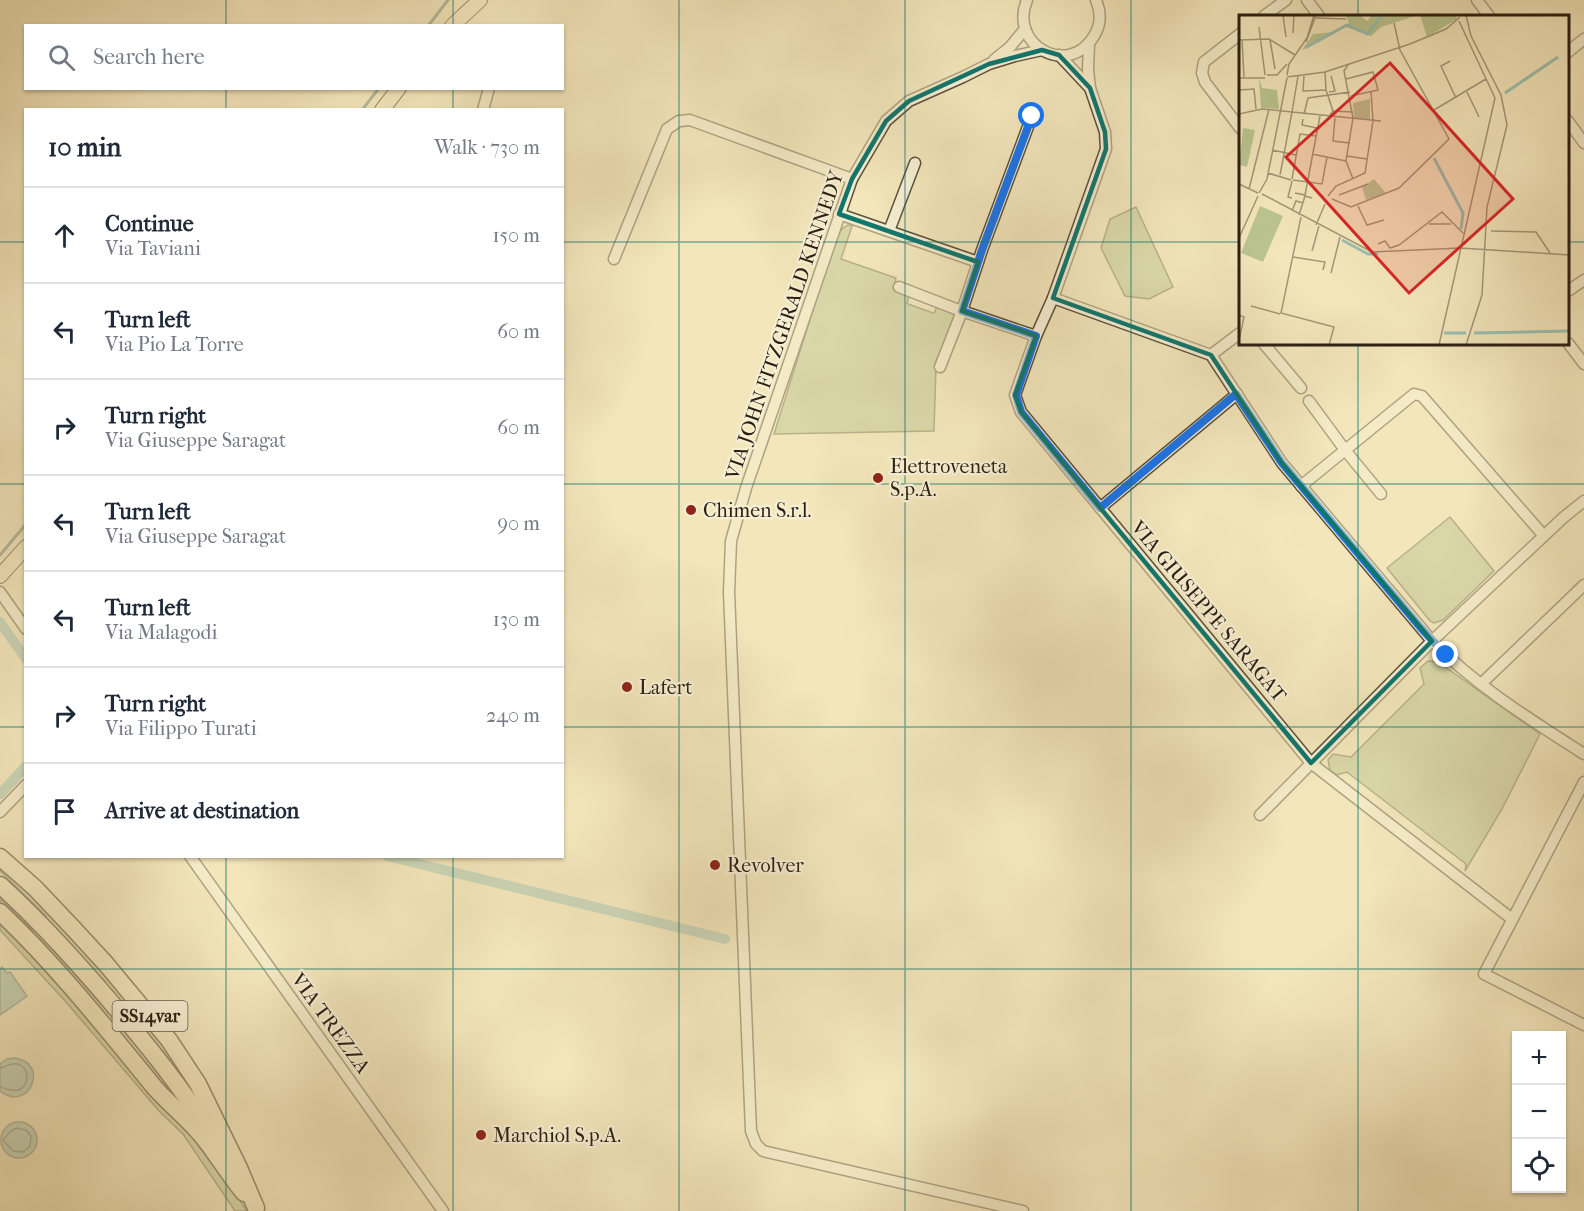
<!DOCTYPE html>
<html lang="en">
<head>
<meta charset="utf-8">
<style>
  body { margin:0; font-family:"IM FELL French Canon",serif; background:#f2f2f3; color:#1f2937 }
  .controls { position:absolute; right:18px; bottom:18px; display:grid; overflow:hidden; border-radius:0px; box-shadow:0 2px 4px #0004 }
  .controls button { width:54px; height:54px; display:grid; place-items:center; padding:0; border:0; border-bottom:2px solid #e0e1e3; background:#fff; color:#1f2937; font:30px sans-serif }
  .stop { position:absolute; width:18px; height:18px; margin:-14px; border:4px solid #1a73e8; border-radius:50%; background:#fff }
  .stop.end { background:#1a73e8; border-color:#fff; box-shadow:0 2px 6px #0008 }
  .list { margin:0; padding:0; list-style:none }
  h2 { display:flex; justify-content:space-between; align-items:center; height:78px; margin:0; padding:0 24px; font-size:26px }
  h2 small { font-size:20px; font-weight:400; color:#747a83 }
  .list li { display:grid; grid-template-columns:39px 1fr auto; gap:18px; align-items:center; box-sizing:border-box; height:96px; padding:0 24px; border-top:2px solid #e0e1e3 }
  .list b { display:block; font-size:22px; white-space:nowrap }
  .list p { margin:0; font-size:20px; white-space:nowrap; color:#747a83 }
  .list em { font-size:20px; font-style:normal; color:#747a83 }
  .icon { flex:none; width:33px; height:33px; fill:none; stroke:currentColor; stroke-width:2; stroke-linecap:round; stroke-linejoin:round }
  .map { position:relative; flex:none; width:1584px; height:1211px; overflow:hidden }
  .search { position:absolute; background:#fff; box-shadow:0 2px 4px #0004; left:24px; top:24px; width:540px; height:66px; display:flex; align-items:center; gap:15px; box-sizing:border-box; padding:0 21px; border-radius:0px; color:#747a83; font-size:22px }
  .panel { position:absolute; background:#fff; box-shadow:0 2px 4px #0004; left:24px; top:108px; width:540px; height:750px; border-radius:0px }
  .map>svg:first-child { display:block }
  .green { fill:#bbc590; stroke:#737251; stroke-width:1.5 }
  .water { fill:#9bc0b0; stroke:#6e8071; stroke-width:1.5 }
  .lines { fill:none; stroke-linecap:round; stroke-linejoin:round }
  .shore { stroke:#637061; stroke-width:1.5 }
  .stream { stroke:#6e8071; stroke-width:3 }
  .canal { stroke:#9bc0b0; stroke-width:10 }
  .minor-casing { stroke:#5d513c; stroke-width:13 }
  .major-casing { stroke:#2b1f12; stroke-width:16 }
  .highway-casing { stroke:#2b1f12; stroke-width:19 }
  .minor { stroke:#f7efd3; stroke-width:10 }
  .major { stroke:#f3e6bb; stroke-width:14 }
  .highway { stroke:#f3e6bb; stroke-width:16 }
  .route { stroke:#1a73e8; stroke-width:8 }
  .marked { fill:none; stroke:#0f766e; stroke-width:4.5; stroke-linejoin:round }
  .grid { fill:none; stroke:#0f766e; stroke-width:1.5; stroke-opacity:0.55 }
  .poi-dot { fill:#8f2418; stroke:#f7efd3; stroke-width:2 }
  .labels { text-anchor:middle; stroke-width:4.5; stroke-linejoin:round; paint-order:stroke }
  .shield { fill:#f7efd3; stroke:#685d4c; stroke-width:1.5 }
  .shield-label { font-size:18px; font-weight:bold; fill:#2b1f12 }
  .street-label { font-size:20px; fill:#2b1f12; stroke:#f7efd3 }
  .poi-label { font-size:20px; fill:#2b1f12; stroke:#f7efd3; text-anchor:start }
  .inset-river { fill:none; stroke:#9bc0b0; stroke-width:3 }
  .inset-road { fill:none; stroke:#a39677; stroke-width:1.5 }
  .view { fill:#d62828; fill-opacity:0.15; stroke:#d62828; stroke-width:3 }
  .inset-edge { fill:none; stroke:#2b1f12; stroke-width:3 }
</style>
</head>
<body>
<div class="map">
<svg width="1584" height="1211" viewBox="0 0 1584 1211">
  <rect width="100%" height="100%" fill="#f3e6bb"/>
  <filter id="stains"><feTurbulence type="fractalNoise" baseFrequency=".00333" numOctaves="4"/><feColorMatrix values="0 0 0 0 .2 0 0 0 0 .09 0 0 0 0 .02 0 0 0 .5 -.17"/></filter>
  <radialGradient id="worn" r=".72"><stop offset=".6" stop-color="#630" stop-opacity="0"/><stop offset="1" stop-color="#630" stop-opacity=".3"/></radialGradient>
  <g class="green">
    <path d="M1136 207 1173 287 1149 299 1125 296 1101 248 1110 219Z"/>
    <path d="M848 225 852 226 841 259 896 278 893 288 910 293 907 303 908 304 933 313 935 312 937 305 956 311 936 366 934 431 774 434 824 275 839 233 843 228Z"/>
    <path d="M1450 517 1494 571 1443 620 1434 623 1430 621 1387 568Z"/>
    <path d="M1428 661 1438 662 1540 734 1502 809 1465 871 1466 864 1347 772 1337 775 1330 770 1328 760 1333 754 1351 757 1424 684 1420 668Z"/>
    <path d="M0 863 27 888 151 1023 203 1106 45 918 46 916 0 871Z"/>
    <path d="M0 899 32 930 34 929 50 944 136 1042 187 1112 0 906Z"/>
    <path d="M0 919 189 1126 247 1211H235L183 1134 159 1111 66 1002 0 930Z"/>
  </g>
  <g class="water">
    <path d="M2 967 7 973 10 972 27 996 0 1015V969Z"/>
    <path d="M14 1058C51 1062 29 1114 0 1091V1064L7 1059Z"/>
    <circle cx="19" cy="1140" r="18"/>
  </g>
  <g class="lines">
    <g class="shore">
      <path d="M0 1068C6 1067 11 1062 18 1064 30 1068 30 1086 18 1090 12 1092 6 1088 0 1087"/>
      <path d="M17 1128 26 1130 31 1136 30 1146 23 1152 13 1151 3 1140 11 1131Z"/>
    </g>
    <g class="stream">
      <path d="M428 26 448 0"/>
      <path d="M362 110 379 88"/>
      <path d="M0 555 26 524"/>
    </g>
    <g class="canal">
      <path d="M0 622 26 659"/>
      <path d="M0 794 26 766"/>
      <path d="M387 856 725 939"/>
    </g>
    <g class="minor-casing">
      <g id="minor">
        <path d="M1027 0C1008 46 1069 78 1094 36 1101 25 1101 12 1096 0"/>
        <path d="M1307 0 1319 16"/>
        <path d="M1477 0 1489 16"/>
        <path d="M1264 16 1286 0"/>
        <path d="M1240 34 1204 62 1202 73 1205 82 1240 128"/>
        <path d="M1089 43 1088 70 1090 88 1105 132 1106 149 1053 298 1036 336 1015 395 1021 412 1311 763 1512 919"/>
        <path d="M1568 52 1584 39"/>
        <path d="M1059 55 1090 88"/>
        <path d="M994 60 1010 47 1025 29"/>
        <path d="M483 110 489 88"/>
        <path d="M1568 121 1584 143"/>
        <path d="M839 214 978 262"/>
        <path d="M889 231 915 163"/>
        <path d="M614 259 667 129 679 121 690 120 852 179"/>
        <path d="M899 287 956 309 1036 336"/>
        <path d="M1568 291 1584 280"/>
        <path d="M1053 298 1211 355 1282 463 1432 641C1476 686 1531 720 1584 754"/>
        <path d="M1568 343 1584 364"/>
        <path d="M1264 344 1301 388"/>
        <path d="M1211 355 1240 333"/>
        <path d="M940 367 962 311 982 250 1032 116"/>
        <path d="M1309 401 1345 450 1381 494"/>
        <path d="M1301 486 1414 394 1422 396 1544 536"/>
        <path d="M1100 508 1237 394"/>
        <path d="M0 592 26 629"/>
        <path d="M1481 684 1584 585"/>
        <path d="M1584 782 1484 974 1584 1025"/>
        <path d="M0 812 26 785"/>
        <path d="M1260 815 1432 641 1564 517 1584 501"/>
        <path d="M190 856 443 1211"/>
        <path d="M1023 1211 763 1151 756 1144 751 1131 729 592 731 541 746 488 852 179 886 121 909 101 963 77 989 64 1015 56 1042 50"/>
      </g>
    </g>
    <g class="major-casing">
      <g id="major">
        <path d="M452 26 480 0"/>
        <path d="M382 110 399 88"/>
        <path d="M0 576 26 547"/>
      </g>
    </g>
    <g class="highway-casing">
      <g id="highway">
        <path d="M0 857 35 888 72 927 106 964 169 1040 198 1084 239 1168 256 1208"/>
        <path d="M0 885C45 926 86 972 125 1019 158 1058 189 1098 215 1141"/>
        <path d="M0 912C57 966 105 1027 155 1088 171 1106 191 1121 206 1141 219 1158 230 1176 244 1193"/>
      </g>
    </g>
    <use href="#minor" class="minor"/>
    <use href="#major" class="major"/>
    <use href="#highway" class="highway"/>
  </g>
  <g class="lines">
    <path class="route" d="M1032 116 982 250 962 311 1036 336 1016 395 1021 412 1100 508 1236 394 1282 463 1421 628 1446 655"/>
  </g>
  <path d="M0 0H1584V1211H0ZM1042 50 1059 55 1090 88 1105 132 1106 149 1053 298 1211 355 1282 463 1432 641 1311 763 1021 412 1015 395 1036 336 962 311 978 262 839 214 852 179 886 121 909 101 989 64Z" fill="#f3e6bb" fill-opacity=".55" fill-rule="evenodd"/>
  <path class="marked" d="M1042 50 1059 55 1090 88 1105 132 1106 149 1053 298 1211 355 1282 463 1432 641 1311 763 1021 412 1015 395 1036 336 962 311 978 262 839 214 852 179 886 121 909 101 989 64Z"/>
  <path class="grid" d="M226 0V26M453 0V26M679 0V1211M905 0V1211M1131 0V1211M1358 0V16M226 88V110M453 88V110M0 242H26M562 242H1240M1568 242H1584M1358 344V1211M0 484H26M562 484H1584M0 727H26M562 727H1584M226 856V1211M453 856V1211M0 969H1584"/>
  <g class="poi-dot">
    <circle cx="878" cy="478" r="6"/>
    <circle cx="691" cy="510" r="6"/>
    <circle cx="627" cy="687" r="6"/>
    <circle cx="715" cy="865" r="6"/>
    <circle cx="481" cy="1135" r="6"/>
  </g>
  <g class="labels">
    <rect class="shield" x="112.5" y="1001" width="75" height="30" rx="4.5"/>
    <g class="shield-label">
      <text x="150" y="1022">SS14var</text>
    </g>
    <g class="street-label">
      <text transform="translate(784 325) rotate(-71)" y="7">VIA JOHN FITZGERALD KENNEDY</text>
      <text transform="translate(1209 611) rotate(50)" y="7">VIA GIUSEPPE SARAGAT</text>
      <text transform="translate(331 1023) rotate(54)" y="7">VIA TREZZA</text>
    </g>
    <g class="poi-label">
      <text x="890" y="473">Elettroveneta<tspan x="890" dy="23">S.p.A.</tspan></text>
      <text x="703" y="517">Chimen S.r.l.</text>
      <text x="639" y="694">Lafert</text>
      <text x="727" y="872">Revolver</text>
      <text x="493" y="1142">Marchiol S.p.A.</text>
    </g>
  </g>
  <g transform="translate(1239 15)">
    <rect width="330" height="330" fill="#f3e6bb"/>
    <path d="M107 0H121L128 6 133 0H179L142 12 132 21 107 12 63 35 74 19 95 17 110 9ZM181 0H216L218 4 188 22ZM20 63 23 73 38 75 40 94 22 93ZM131 84V105L115 103 114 88ZM4 113 16 115 8 152 0 150ZM135 164 147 178 127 185 123 172ZM21 191 44 201 24 247 2 238Z" fill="#bbc590"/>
    <path class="inset-river" d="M66 33 108 10 129 19 143 0M266 78 319 42M195 143 224 198 222 214M103 225 129 239H139M205 318H227M235 318 330 316"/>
    <path class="inset-road" d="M44 0 47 22M77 3 107 4M20 12 26 60M54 18 55 0M0 25 30 24 56 40M3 25 5 62M31 25 36 54M67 27 77 0M171 29 207 14 221 2M211 46 202 51 217 83M109 50 105 56 114 103 107 146 114 164M28 60H38L48 49M48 60 50 49 68 23 75 0M65 61 64 76 87 75 86 57M48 62 86 57 174 28M0 63H26M107 64 134 57 139 75 112 81M0 75 15 74 17 94M87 75 94 96M90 77 96 76 92 61M228 77 240 102M195 95 247 64M53 97 59 61M0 99 23 94 142 106M65 99 69 83 111 77M89 103 94 96 114 97M96 103 94 126 111 128M64 104 63 110 78 113M33 135 57 140M73 139 107 146M108 141 128 144M29 158 52 165M41 160 53 97M53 164 61 119 77 121M54 165 83 169 88 142M0 169 19 178M10 174 30 94M20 178 28 164 48 63M56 178 66 180 81 101M23 179 133 237 221 233 330 240M100 180 129 169M89 181 97 171 126 158 134 106 132 76M53 183 49 182 53 166M93 184 112 192 160 173 210 124 161 35 155 8M119 191 128 210 145 205M53 196 57 186 64 188M60 200 66 181 73 183M62 202 42 298 95 312 90 330M190 209H212M77 210 86 189M252 216 297 217 311 238M0 223 19 181M139 229 146 226 151 233 160 230 203 197 224 218M73 236 80 211M54 242 86 247 84 255M92 258 101 222M12 291 41 299M0 300 5 302 0 325M200 330 256 83 220 6M227 330 243 280 248 192 268 110 262 80 232 21 227 0"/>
    <path class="view" d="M151 48 274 184 170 278 47 142Z"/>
    <rect width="330" height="330" class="inset-edge"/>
  </g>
  <rect width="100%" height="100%" filter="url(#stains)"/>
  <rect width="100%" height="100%" fill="url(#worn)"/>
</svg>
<div class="controls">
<button>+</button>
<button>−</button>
<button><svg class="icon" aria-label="locate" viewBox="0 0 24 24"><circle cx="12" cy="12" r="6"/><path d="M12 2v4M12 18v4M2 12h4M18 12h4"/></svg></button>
</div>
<div class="stop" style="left:1032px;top:116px"></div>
<div class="stop end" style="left:1446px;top:655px"></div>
<div class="search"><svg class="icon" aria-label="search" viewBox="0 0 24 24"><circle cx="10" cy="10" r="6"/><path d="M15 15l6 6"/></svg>Search here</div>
<section class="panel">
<h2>10 min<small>Walk · 730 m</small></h2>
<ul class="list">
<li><svg class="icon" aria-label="ahead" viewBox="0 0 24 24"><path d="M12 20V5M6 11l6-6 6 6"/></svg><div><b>Continue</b><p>Via Taviani</p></div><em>150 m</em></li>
<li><svg class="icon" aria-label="left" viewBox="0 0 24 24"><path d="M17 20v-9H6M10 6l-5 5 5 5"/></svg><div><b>Turn left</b><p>Via Pio La Torre</p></div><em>60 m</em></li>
<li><svg class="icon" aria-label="right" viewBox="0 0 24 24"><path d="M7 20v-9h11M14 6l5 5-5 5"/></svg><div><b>Turn right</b><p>Via Giuseppe Saragat</p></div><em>60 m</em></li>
<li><svg class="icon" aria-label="left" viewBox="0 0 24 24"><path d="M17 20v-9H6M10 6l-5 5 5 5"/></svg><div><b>Turn left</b><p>Via Giuseppe Saragat</p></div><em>90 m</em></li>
<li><svg class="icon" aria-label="left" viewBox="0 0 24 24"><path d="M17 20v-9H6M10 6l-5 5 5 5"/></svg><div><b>Turn left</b><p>Via Malagodi</p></div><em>130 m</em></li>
<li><svg class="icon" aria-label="right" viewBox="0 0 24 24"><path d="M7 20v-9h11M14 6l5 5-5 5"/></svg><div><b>Turn right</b><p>Via Filippo Turati</p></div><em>240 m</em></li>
<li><svg class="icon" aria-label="arrive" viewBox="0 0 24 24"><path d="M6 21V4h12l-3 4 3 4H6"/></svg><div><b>Arrive at destination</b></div></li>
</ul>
</section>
</div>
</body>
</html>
